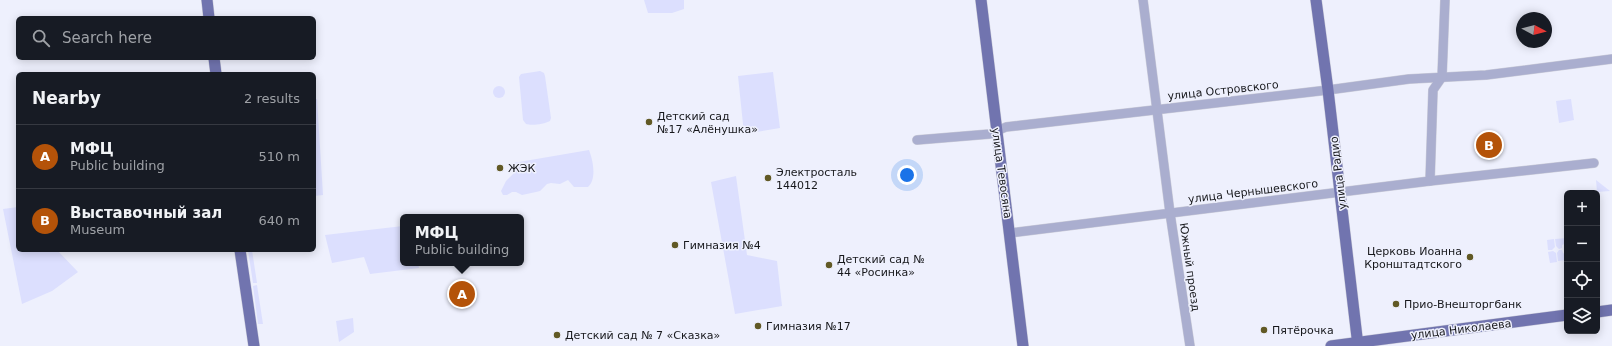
<!DOCTYPE html>
<html lang="en">
<head>
<meta charset="utf-8">
<style>
  body { margin:0; font-family:"DejaVu Sans",sans-serif; background:#20242c; color:#f1f3f6 }
  .controls { position:absolute; right:12px; bottom:12px; display:grid; overflow:hidden; border-radius:6px; box-shadow:0 2px 10px #0003 }
  .controls button { width:36px; height:36px; display:grid; place-items:center; padding:0; border:0; border-bottom:1px solid #363941; background:#171b24; color:#f1f3f6; font:20px sans-serif }
  .compass { position:absolute; left:1516px; top:12px; width:36px; height:36px; border-radius:50%; background:#171b24; box-shadow:0 2px 10px #0003; rotate:97deg }
  .you { position:absolute; left:907px; top:175px; width:14px; height:14px; margin:-10px; border:3px solid #fff; border-radius:50%; background:#1a73e8; box-shadow:0 0 0 6px #1a73e833 }
  .badge { display:grid; place-items:center; width:26px; height:26px; border-radius:50%; background:#b45309; color:#fff; font-size:13px; font-weight:700 }
  .pin { position:absolute; translate:-50% -50%; border:2px solid #fff; box-shadow:0 1px 4px #0006 }
  .popup { position:absolute; left:400px; top:214px; width:124px; height:52px; box-sizing:border-box; display:grid; place-content:center; border-radius:6px; background:#171b24; filter:drop-shadow(0 1px 3px #0005); font-size:13px; white-space:nowrap; color:#9ea1a6 }
  .popup b { font-size:15px; color:#f1f3f6 }
  .popup::after { content:''; position:absolute; left:50%; top:100%; margin-left:-8px; border:8px solid transparent; border-top-color:#171b24 }
  .list { margin:0; padding:0; list-style:none }
  h2 { display:flex; justify-content:space-between; align-items:center; height:52px; margin:0; padding:0 16px; font-size:17px }
  h2 small { font-size:13px; font-weight:400; color:#9ea1a6 }
  .list li { display:grid; grid-template-columns:26px 1fr auto; gap:12px; align-items:center; box-sizing:border-box; height:64px; padding:0 16px; border-top:1px solid #363941 }
  .list b { display:block; font-size:15px; white-space:nowrap }
  .list p { margin:0; font-size:13px; white-space:nowrap; color:#9ea1a6 }
  .list em { font-size:13px; font-style:normal; color:#9ea1a6 }
  .icon { flex:none; width:22px; height:22px; fill:none; stroke:currentColor; stroke-width:2; stroke-linecap:round; stroke-linejoin:round }
  .map { position:relative; flex:none; width:1612px; height:346px; overflow:hidden }
  .search { position:absolute; background:#171b24; box-shadow:0 2px 10px #0003; left:16px; top:16px; width:300px; height:44px; display:flex; align-items:center; gap:10px; box-sizing:border-box; padding:0 14px; border-radius:6px; color:#9ea1a6; font-size:15px }
  .panel { position:absolute; background:#171b24; box-shadow:0 2px 10px #0003; left:16px; top:72px; width:300px; height:180px; border-radius:6px }
  .map>svg:first-child { display:block }
  .green { fill:#dcdffe }
  .lines { fill:none; stroke-linecap:round; stroke-linejoin:round }
  .minor-casing { stroke:#cccdd9; stroke-width:10 }
  .major-casing { stroke:#cccdd9; stroke-width:12 }
  .minor { stroke:#aaaecf; stroke-width:9 }
  .major { stroke:#7174af; stroke-width:11 }
  .poi-dot { fill:#615925; stroke:#eef0fd; stroke-width:1.5 }
  .labels { text-anchor:middle; stroke-width:3; stroke-linejoin:round; paint-order:stroke }
  .street-label { font-size:11px; fill:#17181c; stroke:#eef0fd }
  .poi-label { font-size:11px; fill:#17181c; stroke:#eef0fd; text-anchor:start }
</style>
</head>
<body>
<div class="map">
<svg width="1612" height="346" viewBox="0 0 1612 346">
  <rect width="100%" height="100%" fill="#eef0fd"/>
  <g class="green">
    <path d="M644 0H684V9L672 13H648Z"/>
    <path d="M540 71 544 73 545 76 551 118 550 121C544 124 532 126 526 124L523 120 519 77 521 74Z"/>
    <path d="M773 72 780 128 744 134 738 76Z"/>
    <circle cx="499" cy="92" r="6"/>
    <path d="M314 99H317L323 195 314 196Z"/>
    <path d="M1571 99 1574 120 1559 123 1556 101Z"/>
    <path d="M589 150C593 160 597 179 588 187H574L568 180 560 184 551 183 547 184 540 191 536 192 522 195 516 192H512L507 195H503L501 191 506 181 516 171 513 165V163Z"/>
    <path d="M736 176 747 255 777 261 782 306 735 314 711 182Z"/>
    <path d="M1596 180 1610 191 1597 192Z"/>
    <path d="M18 207V250H57L78 272 52 291 22 304 3 209Z"/>
    <path d="M403 226V263H418L419 268 370 274 364 257 332 263 325 235Z"/>
    <path d="M1567 238V243L1562 245V248L1559 249 1556 246 1555 239Z"/>
    <path d="M1554 239 1555 247 1552 250H1548L1547 240Z"/>
    <path d="M248 250H252L257 283H253Z"/>
    <path d="M1559 250H1562L1563 253 1567 255V260L1558 261 1557 253Z"/>
    <path d="M1553 251 1556 253 1557 262 1550 263 1548 252Z"/>
    <path d="M257 285 263 324H258L253 286Z"/>
    <path d="M353 318 354 332 339 342 336 321Z"/>
  </g>
  <g class="lines">
    <g class="minor-casing">
      <g id="minor">
        <path d="M1143 0 1170 213 1190 346"/>
        <path d="M917 140 990 134 1006 127 1328 90 1409 79 1486 75 1612 59"/>
        <path d="M1430 181 1433 90 1442 77 1445 0"/>
        <path d="M1010 233 1430 181 1594 163"/>
      </g>
    </g>
    <g class="major-casing">
      <g id="major">
        <path d="M207 0 209 18"/>
        <path d="M981 0 1023 346"/>
        <path d="M1316 0 1328 90 1358 346"/>
        <path d="M214 58 216 74"/>
        <path d="M240 250 254 346"/>
        <path d="M1597 312 1612 310"/>
        <path d="M1331 346 1567 315"/>
      </g>
    </g>
    <use href="#minor" class="minor"/>
    <use href="#major" class="major"/>
  </g>
  <g class="poi-dot">
    <circle cx="649" cy="122" r="4"/>
    <circle cx="500" cy="168" r="4"/>
    <circle cx="768" cy="178" r="4"/>
    <circle cx="675" cy="245" r="4"/>
    <circle cx="1470" cy="257" r="4"/>
    <circle cx="829" cy="265" r="4"/>
    <circle cx="1396" cy="304" r="4"/>
    <circle cx="758" cy="326" r="4"/>
    <circle cx="1264" cy="330" r="4"/>
    <circle cx="557" cy="335" r="4"/>
  </g>
  <g class="labels">
    <g class="street-label">
      <text transform="translate(1223 90) rotate(-6)" y="4">улица Островского</text>
      <text transform="translate(1002 173) rotate(82)" y="4">улица Тевосяна</text>
      <text transform="translate(1338 173) rotate(-97)" y="4">улица Радио</text>
      <text transform="translate(1253 191) rotate(-7)" y="4">улица Чернышевского</text>
      <text transform="translate(1190 267) rotate(82)" y="4">Южный проезд</text>
      <text transform="translate(1461 329) rotate(-7)" y="4">улица Николаева</text>
    </g>
    <g class="poi-label">
      <text x="657" y="120">Детский сад<tspan x="657" dy="13">№17 «Алёнушка»</tspan></text>
      <text x="508" y="172">ЖЭК</text>
      <text x="776" y="176">Электросталь<tspan x="776" dy="13">144012</tspan></text>
      <text x="683" y="249">Гимназия №4</text>
      <text x="1462" y="255" text-anchor="end">Церковь Иоанна<tspan x="1462" dy="13">Кронштадтского</tspan></text>
      <text x="837" y="263">Детский сад №<tspan x="837" dy="13">44 «Росинка»</tspan></text>
      <text x="1404" y="308">Прио-Внешторгбанк</text>
      <text x="766" y="330">Гимназия №17</text>
      <text x="1272" y="334">Пятёрочка</text>
      <text x="565" y="339">Детский сад № 7 «Сказка»</text>
    </g>
  </g>
</svg>
<div class="controls">
<button>+</button>
<button>−</button>
<button><svg class="icon" aria-label="locate" viewBox="0 0 24 24"><circle cx="12" cy="12" r="6"/><path d="M12 2v4M12 18v4M2 12h4M18 12h4"/></svg></button>
<button><svg class="icon" aria-label="layers" viewBox="0 0 24 24"><path d="M12 4l9 5-9 5-9-5zM3 14l9 5 9-5"/></svg></button>
</div>
<svg class="compass" viewBox="-18 -18 36 36"><path d="M0-13l5 13h-10z" fill="#e53935"/><path d="M0 13l5-13h-10z" fill="#9ea1a6"/></svg>
<div class="you"></div>
<div class="pin badge" style="left:462px;top:294px">A</div>
<div class="popup"><b>МФЦ</b>Public building</div>
<div class="pin badge" style="left:1489px;top:145px">B</div>
<div class="search"><svg class="icon" aria-label="search" viewBox="0 0 24 24"><circle cx="10" cy="10" r="6"/><path d="M15 15l6 6"/></svg>Search here</div>
<section class="panel">
<h2>Nearby<small>2 results</small></h2>
<ul class="list">
<li><span class="badge">A</span><div><b>МФЦ</b><p>Public building</p></div><em>510 m</em></li>
<li><span class="badge">B</span><div><b>Выставочный зал</b><p>Museum</p></div><em>640 m</em></li>
</ul>
</section>
</div>
</body>
</html>
